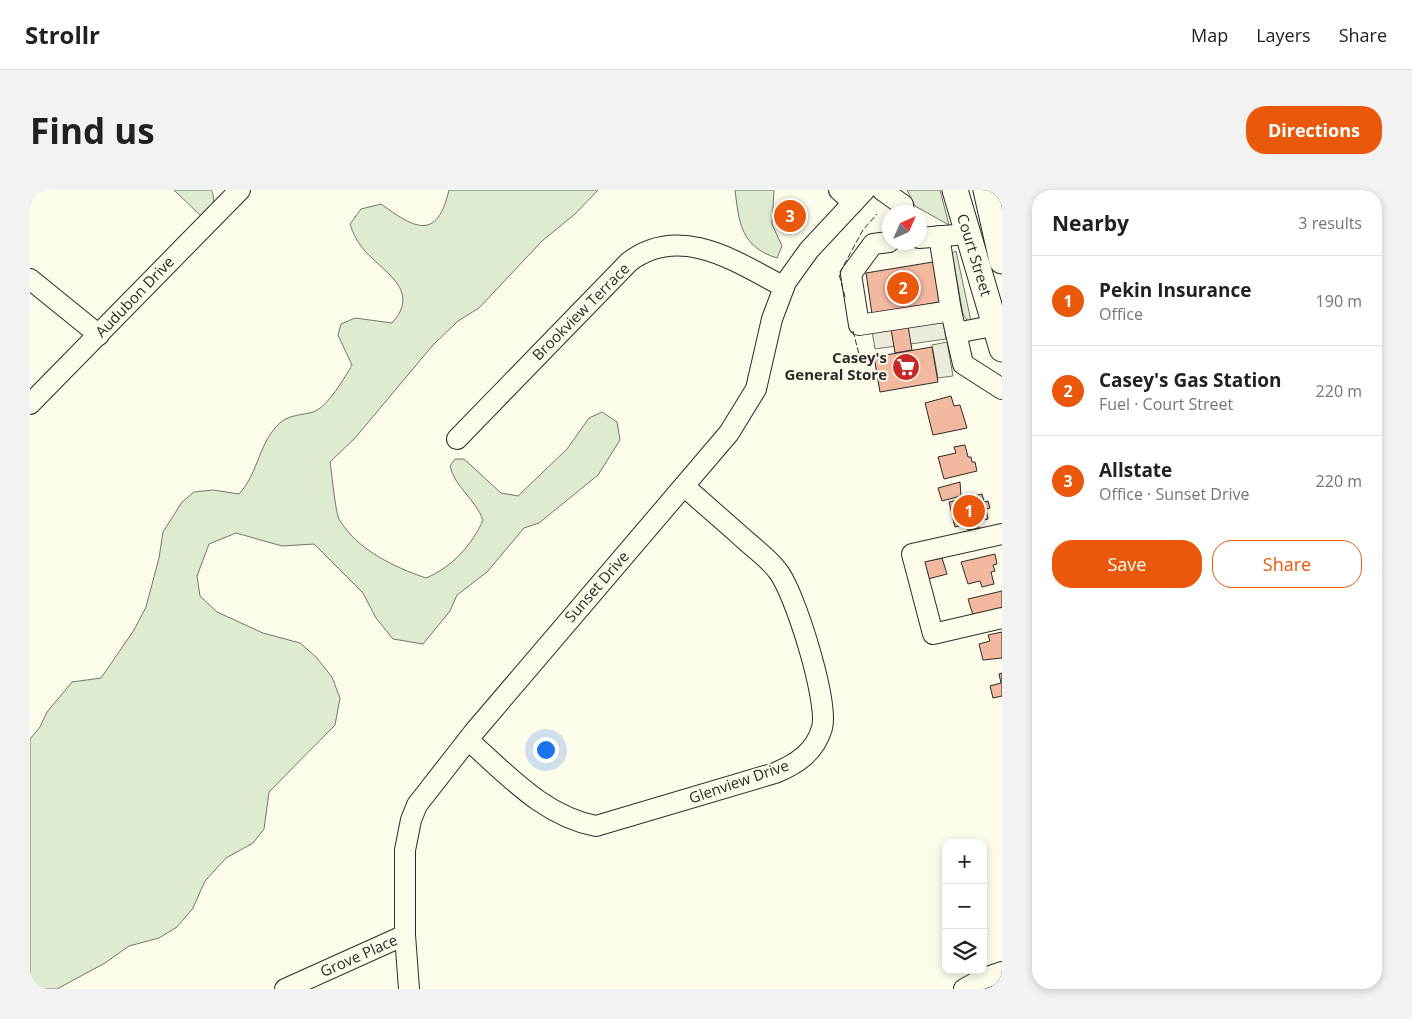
<!DOCTYPE html>
<html lang="en">
<head>
<meta charset="utf-8">
<style>
  body { margin:0; font-family:"Open Sans",sans-serif; background:#f2f2f2; color:#202124 }
  .controls { position:absolute; right:15px; bottom:15px; display:grid; overflow:hidden; border-radius:10px; box-shadow:0 2px 8px #0003 }
  .controls button { width:45px; height:45px; display:grid; place-items:center; padding:0; border:0; border-bottom:1px solid #e0e0e0; background:#fff; color:#202124; font:25px sans-serif }
  .compass { position:absolute; left:852px; top:15px; width:45px; height:45px; border-radius:50%; background:#fff; box-shadow:0 2px 8px #0003; rotate:45deg }
  .you { position:absolute; left:515px; top:559px; width:18px; height:18px; margin:-12px; border:4px solid #fff; border-radius:50%; background:#1a73e8; box-shadow:0 0 0 8px #1a73e833 }
  .badge { display:grid; place-items:center; width:32px; height:32px; border-radius:50%; background:#ea580c; color:#fff; font-size:16px; font-weight:700 }
  .pin { position:absolute; translate:-50% -50%; border:2px solid #fff; box-shadow:0 1px 5px #0006 }
  .list { margin:0; padding:0; list-style:none }
  h2 { display:flex; justify-content:space-between; align-items:center; height:65px; margin:0; padding:0 20px; font-size:21px }
  h2 small { font-size:16px; font-weight:400; color:#757577 }
  .list li { display:grid; grid-template-columns:32px 1fr auto; gap:15px; align-items:center; box-sizing:border-box; height:90px; padding:0 20px; border-top:1px solid #e0e0e0 }
  .list b { display:block; font-size:19px; white-space:nowrap }
  .list p { margin:0; font-size:16px; white-space:nowrap; color:#757577 }
  .list em { font-size:16px; font-style:normal; color:#757577 }
  .actions { display:flex; gap:10px; padding:15px 20px }
  .actions a { flex:1; padding:11px 0; border:1px solid #ea580c; border-radius:20px; text-align:center; font-size:18px; color:#ea580c }
  .actions .main { background:#ea580c; color:#fff }
  .icon { flex:none; width:28px; height:28px; fill:none; stroke:currentColor; stroke-width:2; stroke-linecap:round; stroke-linejoin:round }
  .map { position:relative; flex:none; width:972px; height:799px; overflow:hidden; border-radius:20px }
  header { display:flex; align-items:center; gap:30px; box-sizing:border-box; height:70px; padding:0 25px; background:#fff; border-bottom:1px solid #e0e0e0 }
  header strong { font-size:24px }
  nav { display:flex; gap:28px; margin-inline-start:auto; font-size:18px }
  .intro { display:flex; align-items:center; justify-content:space-between; box-sizing:border-box; height:120px; padding:0 30px }
  h1 { margin:0; font-size:35px }
  .button { padding:12px 22px; border-radius:20px; background:#ea580c; color:#fff; font-size:18px; font-weight:700 }
  main { display:flex; gap:30px; padding:0 30px }
  aside { flex:1; background:#fff; border-radius:20px; box-shadow:0 2px 8px #0003 }
  .map>svg:first-child { display:block }
  .green { fill:#deebd1; stroke:#74746e }
  .parking { fill:#eceadb; stroke:#74746e }
  .building { fill:#f2b8a0; stroke:#2b2b2b }
  .lines { fill:none; stroke-linecap:round; stroke-linejoin:round }
  .minor-casing { stroke:#2b2b2b; stroke-width:22 }
  .major-casing { stroke:#2b2b2b; stroke-width:27 }
  .minor { stroke:#fdfbea; stroke-width:20 }
  .major { stroke:#fdfbea; stroke-width:25 }
  .fence { stroke:#2b2b2b; stroke-width:1; stroke-dasharray:6 2.5; stroke-linecap:butt }
  .labels { text-anchor:middle; stroke-width:4; stroke-linejoin:round; paint-order:stroke }
  .street-label { font-size:15px; fill:#2b2b2b; stroke:#fdfbea }
  .poi-label { font-size:15px; font-weight:bold; fill:#2b2b2b; stroke:#fdfbea; text-anchor:end }
</style>
</head>
<body>
<header>
<strong>Strollr</strong>
<nav><a>Map</a><a>Layers</a><a>Share</a></nav>
</header>
<div class="intro"><h1>Find us</h1><a class="button">Directions</a></div>
<main>
<div class="map">
<svg width="972" height="799" viewBox="0 0 972 799">
  <rect width="100%" height="100%" fill="#fdfbea"/>
  <g class="green">
    <path d="M144 0H181C188 12 180 19 173 28Z"/>
    <path d="M419 0H568L545 24 512 51 449 118 428 131 403 155 325 248 300 272C302 284 305 320 309 329 327 360 364 377 396 388 421 378 443 354 453 330 446 310 424 296 420 276L425 269H434L471 303 488 306 537 259 559 228 572 222 587 232 590 250 568 285 509 333 494 338 457 382 427 405 420 421 393 454 363 449 346 428 333 403 284 354 252 356 206 343 179 354 167 386 170 406 187 422 233 443 270 453 286 467 302 487 310 508 305 535 239 602 234 639 223 653 196 668 175 691 163 718 147 737 129 748 99 756 75 773 27 799H0V549L10 537 17 522 42 492 71 488 104 440 116 417 129 368 133 342 152 312 164 302 183 300 209 304C229 283 228 252 251 232 259 225 273 225 283 222 297 218 315 187 322 175L308 145 311 134 325 128 362 133C391 101 355 83 335 61 328 53 323 44 320 34L331 19 351 14C384 38 407 52 419 0Z"/>
    <path d="M705 0H744L742 34 752 56 747 68C711 57 709 33 705 0Z"/>
    <path d="M877 0H910L919 35 885 16Z"/>
    <path d="M926 61 941 131 937 130 933 124 922 63Z"/>
  </g>
  <g class="parking">
    <path d="M913 131 916 149 845 159 842 141Z"/>
    <path d="M917 152 923 186 908 188 902 155Z"/>
  </g>
  <g class="building">
    <path d="M762 12 773 21 770 24 773 27 769 31 766 29 759 37 748 28Z"/>
    <path d="M909 71 915 111 875 118 882 160 865 163 858 121 842 124 836 83Z"/>
    <path d="M902 157 908 192 850 202 844 167Z"/>
    <path d="M921 206 924 216 930 215 937 238 903 245 895 213Z"/>
    <path d="M935 255 938 267H941L942 272H945L947 281 914 289 908 267 926 263 924 257Z"/>
    <path d="M930 292 931 306 912 311 908 298Z"/>
    <path d="M952 304 954 312 958 311 960 318 956 319 958 329 948 331 949 338 938 340 936 334 925 337 919 312Z"/>
    <path d="M965 364 967 374 963 375 965 381 961 382 964 394 952 397 950 391 938 394 931 372Z"/>
    <path d="M912 368 917 384 898 389 893 372Z"/>
    <path d="M972 401V425L952 430 949 423 943 425 938 409Z"/>
    <path d="M972 442V468L953 470 949 454 960 451 958 445Z"/>
    <path d="M972 483V506L963 508 960 496 971 493 969 484Z"/>
  </g>
  <g class="lines">
    <g class="minor-casing">
      <g id="minor">
        <path d="M809 0 823 13"/>
        <path d="M852 0 873 15 874 22"/>
        <path d="M909 46 921 121"/>
        <path d="M889 48 938 44"/>
        <path d="M859 52 843 54 821 84 829 135 921 121 933 174 972 199"/>
        <path d="M0 89 69 145"/>
        <path d="M926 143 972 134"/>
        <path d="M0 214 210 0"/>
        <path d="M427 249 599 72C650 33 707 72 754 97"/>
        <path d="M972 344 882 364 903 444 972 428"/>
        <path d="M438 550C477 584 513 626 566 636L745 583C767 574 785 562 792 538 799 513 765 401 747 380 738 368 725 359 714 349 694 331 674 314 654 296"/>
        <path d="M255 799 375 745"/>
        <path d="M379 799 375 745V660L381 630 387 615 444 542 699 243 726 199 742 129 756 92 779 60 835 0"/>
        <path d="M934 799 952 789 972 782"/>
      </g>
    </g>
    <g class="major-casing">
      <g id="major">
        <path d="M925 0 972 159"/>
        <path d="M956 0 972 71"/>
      </g>
    </g>
    <use href="#minor" class="minor"/>
    <use href="#major" class="major"/>
    <g class="fence">
      <path d="M815 107 809 84 833 40 847 24"/>
      <path d="M823 141 830 168 844 167"/>
    </g>
  </g>
  <defs>
    <g id="supermarket-disc" transform="scale(1.4375)"><circle r="9.5" fill="#c62828" stroke="#fdfbea"/><path d="M-6-5.5h2.5l.6 2H6L4.5 2H-2.5L-4.4-4H-6ZM-1.5 3.2a1.3 1.3 0 1 0 .1 0ZM3 3.2a1.3 1.3 0 1 0 .1 0Z" fill="#fff"/></g>
  </defs>
  <g fill-rule="evenodd">
    <use href="#supermarket-disc" x="876" y="177"/>
  </g>
  <g class="labels">
    <g class="street-label">
      <text transform="translate(944 65) rotate(73)" y="5">Court Street</text>
      <text transform="translate(105 107) rotate(-46)" y="5">Audubon Drive</text>
      <text transform="translate(551 122) rotate(-45)" y="5">Brookview Terrace</text>
      <text transform="translate(567 397) rotate(-49)" y="5">Sunset Drive</text>
      <text transform="translate(709 592) rotate(-19)" y="5">Glenview Drive</text>
      <text transform="translate(329 766) rotate(-24)" y="5">Grove Place</text>
    </g>
    <g class="poi-label">
      <text x="857" y="173">Casey's<tspan x="857" dy="17">General Store</tspan></text>
    </g>
  </g>
</svg>
<div class="controls">
<button>+</button>
<button>−</button>
<button><svg class="icon" aria-label="layers" viewBox="0 0 24 24"><path d="M12 4l9 5-9 5-9-5zM3 14l9 5 9-5"/></svg></button>
</div>
<svg class="compass" viewBox="-18 -18 36 36"><path d="M0-13l5 13h-10z" fill="#e53935"/><path d="M0 13l5-13h-10z" fill="#757577"/></svg>
<div class="you"></div>
<div class="pin badge" style="left:939px;top:321px">1</div>
<div class="pin badge" style="left:873px;top:98px">2</div>
<div class="pin badge" style="left:760px;top:26px">3</div>
</div>
<aside>
<h2>Nearby<small>3 results</small></h2>
<ul class="list">
<li><span class="badge">1</span><div><b>Pekin Insurance</b><p>Office</p></div><em>190 m</em></li>
<li><span class="badge">2</span><div><b>Casey's Gas Station</b><p>Fuel · Court Street</p></div><em>220 m</em></li>
<li><span class="badge">3</span><div><b>Allstate</b><p>Office · Sunset Drive</p></div><em>220 m</em></li>
</ul>
<div class="actions"><a class="main">Save</a><a>Share</a></div>
</aside>
</main>
</body>
</html>
